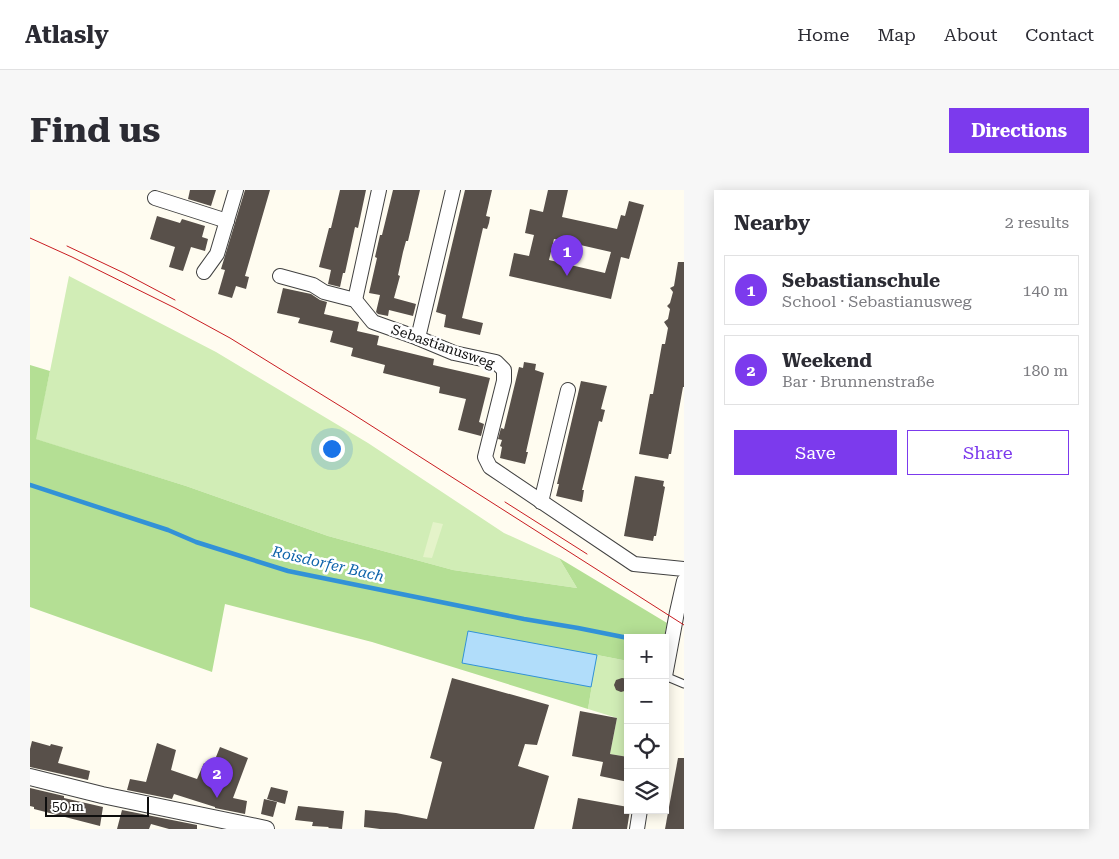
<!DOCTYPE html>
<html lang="en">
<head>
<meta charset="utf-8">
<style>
  body { margin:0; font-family:"Roboto Serif",serif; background:#f7f7f7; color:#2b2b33 }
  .controls { position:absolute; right:15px; bottom:15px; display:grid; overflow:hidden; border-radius:0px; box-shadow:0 2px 12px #0003 }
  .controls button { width:45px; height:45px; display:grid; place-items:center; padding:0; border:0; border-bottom:1px solid #e1e1e2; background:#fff; color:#2b2b33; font:25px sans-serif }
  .scale { position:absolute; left:15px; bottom:12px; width:104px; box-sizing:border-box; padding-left:5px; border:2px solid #0e0e0e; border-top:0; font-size:14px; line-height:18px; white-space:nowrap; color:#0e0e0e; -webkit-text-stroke:4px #fff; paint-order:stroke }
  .you { position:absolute; left:301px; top:258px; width:18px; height:18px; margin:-12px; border:4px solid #fff; border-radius:50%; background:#1a73e8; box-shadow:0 0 0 8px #1a73e833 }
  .badge { display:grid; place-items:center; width:32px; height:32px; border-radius:50%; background:#7c3aed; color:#fff; font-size:16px; font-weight:700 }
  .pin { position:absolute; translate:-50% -41px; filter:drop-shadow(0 1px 2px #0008) }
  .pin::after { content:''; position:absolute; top:26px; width:18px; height:15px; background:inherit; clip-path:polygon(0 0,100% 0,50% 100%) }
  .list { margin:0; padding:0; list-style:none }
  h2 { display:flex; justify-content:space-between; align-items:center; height:65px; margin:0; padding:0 20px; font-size:21px }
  h2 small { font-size:16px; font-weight:400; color:#7c7c81 }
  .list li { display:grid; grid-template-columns:32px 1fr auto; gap:15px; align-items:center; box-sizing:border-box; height:70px; margin:0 10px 10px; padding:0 10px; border:1px solid #e1e1e2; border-radius:0px }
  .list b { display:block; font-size:19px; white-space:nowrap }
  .list p { margin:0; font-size:16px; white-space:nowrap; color:#7c7c81 }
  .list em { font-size:16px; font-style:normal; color:#7c7c81 }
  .actions { display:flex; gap:10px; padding:15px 20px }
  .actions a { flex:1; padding:11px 0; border:1px solid #7c3aed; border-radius:0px; text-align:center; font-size:18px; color:#7c3aed }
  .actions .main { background:#7c3aed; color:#fff }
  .icon { flex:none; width:28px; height:28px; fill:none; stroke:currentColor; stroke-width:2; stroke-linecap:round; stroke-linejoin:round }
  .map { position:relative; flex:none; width:654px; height:639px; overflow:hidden; border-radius:0px }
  header { display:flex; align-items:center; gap:30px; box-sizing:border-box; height:70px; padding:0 25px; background:#fff; border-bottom:1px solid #e1e1e2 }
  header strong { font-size:24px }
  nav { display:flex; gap:28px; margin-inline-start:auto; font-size:18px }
  .intro { display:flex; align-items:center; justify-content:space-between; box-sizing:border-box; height:120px; padding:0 30px }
  h1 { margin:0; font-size:35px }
  .button { padding:12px 22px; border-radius:0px; background:#7c3aed; color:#fff; font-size:18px; font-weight:700 }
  main { display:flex; gap:30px; padding:0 30px }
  aside { flex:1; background:#fff; border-radius:0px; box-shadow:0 2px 12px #0003 }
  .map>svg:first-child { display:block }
  .green { fill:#d1edb6 }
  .forest { fill:#b4df94 }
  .pitch { fill:#e4f3c9 }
  .water { fill:#b1ddfa; stroke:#3292d7 }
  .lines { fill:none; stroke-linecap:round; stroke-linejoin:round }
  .stream { stroke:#3292d7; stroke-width:4.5 }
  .building { fill:#58504a; fill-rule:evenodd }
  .service-casing { stroke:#414141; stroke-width:9 }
  .minor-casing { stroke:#414141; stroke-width:16 }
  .tertiary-casing { stroke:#414141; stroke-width:18 }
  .service { stroke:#fff; stroke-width:7 }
  .minor { stroke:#fff; stroke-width:14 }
  .tertiary { stroke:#fff; stroke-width:16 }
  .tram { stroke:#c91c21; stroke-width:1 }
  .labels { text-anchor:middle; stroke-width:5; stroke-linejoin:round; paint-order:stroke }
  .street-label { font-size:14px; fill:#0e0e0e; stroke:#fff }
  .water-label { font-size:15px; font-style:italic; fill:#0e63aa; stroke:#fff }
</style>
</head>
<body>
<header>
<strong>Atlasly</strong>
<nav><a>Home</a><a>Map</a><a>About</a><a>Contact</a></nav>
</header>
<div class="intro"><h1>Find us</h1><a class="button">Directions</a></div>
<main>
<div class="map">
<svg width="654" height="639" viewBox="0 0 654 639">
  <rect width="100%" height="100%" fill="#fffcf0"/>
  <g class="green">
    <path d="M39 86 186 162 338 253 474 343 529 368 547 398 423 380 298 346 156 296 5 249 20 181Z"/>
    <path d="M567 465 598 471V567L580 564 587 528 558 519Z"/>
  </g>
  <path class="forest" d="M0 175 20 181 6 249 156 296 298 346 423 380 547 398 529 368 637 433 634 448H598V471L567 465 558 519 342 452 195 414 182 482 0 417Z"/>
  <path class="pitch" d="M403 332 413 334 402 368 393 367Z"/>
  <path class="water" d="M438 441 567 465 561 497 432 473Z"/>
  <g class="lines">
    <g class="stream">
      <path d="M0 295 138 340 166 352 258 381 494 429 548 438 598 448"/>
      <path d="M614 448 616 447"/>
    </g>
  </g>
  <g class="building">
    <path d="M160 0H186L181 16 158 9Z"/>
    <path d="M215 0H240L215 86 219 87 216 99 206 96 202 108 188 104 195 80 191 79Z"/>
    <path d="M310 0H336L328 38 325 37 315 83H313L310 97 298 94 301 80 289 77 299 38H301Z"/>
    <path d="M363 0H390L378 51H376L373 62 368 85 370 86 364 108 386 114 383 126 359 120 358 126 348 124 346 122 350 105 339 103 347 68 345 67 350 45H352Z"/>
    <path d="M435 0H462L456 26 460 27 459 33 457 39 453 38 432 128 453 133 450 145 414 137 416 125 406 122Z"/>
    <path d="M518 0H538L532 27 587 39 591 25 595 26 599 11 614 15 599 69 591 67 581 109 479 86 484 63 499 66 504 45 495 43 500 19 513 22ZM524 49 581 62 575 83 519 70Z"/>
    <path d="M127 26 150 33 152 29 175 36 172 47 178 49 175 61 161 57 153 81 139 77 145 57 120 49Z"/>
    <path d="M648 72H654V197H653L641 264H639L638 269 609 264 620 204H623L632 154H635L638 138 634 132 638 129 640 119 637 116 640 113 643 102 640 98 644 96Z"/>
    <path d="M253 98 281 104 290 110 297 112 294 124 329 132 327 141 349 146 347 155 404 169 403 175 460 188 449 232 454 234 451 246 428 240 436 209 409 203 410 197 353 183 355 175 321 166 323 158 300 152 303 141 268 133 270 128 247 123Z"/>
    <path d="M494 172 506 174 505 180 514 183 496 262H498L495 274 470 268 472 257 470 256 472 250 468 249 471 238 474 239 489 177 493 178Z"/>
    <path d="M551 191 577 196 571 219 575 220 572 232 569 231 552 300H554L552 312 526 306 529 294H527Z"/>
    <path d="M605 286 634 291 633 296 635 297 630 324 626 346H624L623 351 594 346Z"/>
    <path d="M422 488 519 515 507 555 495 554 488 576 519 586 504 639H350L334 637 335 620 366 623 397 629 412 572 400 568Z"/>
    <path d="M592 488 598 489V500L591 502 586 500 584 495 586 490Z"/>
    <path d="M550 521 587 528 580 564 598 567V592L570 586 573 572 542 566Z"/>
    <path d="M2 551 20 556 21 554 33 557 28 573 60 581 58 590 0 577V559Z"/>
    <path d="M127 553 146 560 141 580 167 589 174 573 182 577 190 557 218 568 203 608 217 611 215 624 185 618V617L144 604 142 609 97 600 100 589 116 592Z"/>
    <path d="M648 568H654V639H635Z"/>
    <path d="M241 597 258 601 255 614 237 609Z"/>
    <path d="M0 598 34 606V608L73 617 70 636 4 619V617L0 616Z"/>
    <path d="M548 608 598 617V620H600L597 639H542Z"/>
    <path d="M234 609 247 612 243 627 231 624Z"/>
    <path d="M268 616 314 621 312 639 298 638 299 637 282 636 283 632 265 630Z"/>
    <path d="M92 620 167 635V639H139L121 634 119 639H87Z"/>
  </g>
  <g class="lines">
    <g class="service-casing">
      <path id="service" d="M635 486 654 494"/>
    </g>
    <g class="minor-casing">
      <g id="minor">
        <path d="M125 8 197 31"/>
        <path d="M174 82 187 64 206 0"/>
        <path d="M250 86 283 95 294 102 325 110 343 132 388 148 424 163 466 172 474 180V191L455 267 460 277 604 374 654 379"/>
        <path d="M325 110 349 0"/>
        <path d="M388 148 423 0"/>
        <path d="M511 312 538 200"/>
        <path d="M635 486 647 422 654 391"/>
        <path d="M607 639 610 620"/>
      </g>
    </g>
    <g class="tertiary-casing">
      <path id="tertiary" d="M0 587 72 605 236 639"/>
    </g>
    <use href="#service" class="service"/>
    <use href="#minor" class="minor"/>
    <use href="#tertiary" class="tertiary"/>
    <g class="tram">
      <path d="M0 48 42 67 145 118 200 148 315 219 654 435"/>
      <path d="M37 56 94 83 145 110"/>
      <path d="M475 312 557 364"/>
    </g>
  </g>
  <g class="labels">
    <g class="street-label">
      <text transform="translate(413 156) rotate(19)" y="5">Sebastianusweg</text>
    </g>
    <g class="water-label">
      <text transform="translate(298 374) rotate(13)" y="5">Roisdorfer Bach</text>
    </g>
  </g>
</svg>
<div class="controls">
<button>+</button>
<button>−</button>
<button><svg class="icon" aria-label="locate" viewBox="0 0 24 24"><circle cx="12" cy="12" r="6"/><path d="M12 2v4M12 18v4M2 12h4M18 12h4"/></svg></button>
<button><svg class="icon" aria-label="layers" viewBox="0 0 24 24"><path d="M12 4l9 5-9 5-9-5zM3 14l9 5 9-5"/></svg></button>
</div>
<div class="scale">50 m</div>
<div class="you"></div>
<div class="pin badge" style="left:537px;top:86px">1</div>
<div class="pin badge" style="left:187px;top:608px">2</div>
</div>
<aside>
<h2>Nearby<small>2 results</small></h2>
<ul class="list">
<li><span class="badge">1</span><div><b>Sebastianschule</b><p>School · Sebastianusweg</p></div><em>140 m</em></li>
<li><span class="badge">2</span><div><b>Weekend</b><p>Bar · Brunnenstraße</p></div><em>180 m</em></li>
</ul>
<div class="actions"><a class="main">Save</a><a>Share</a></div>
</aside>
</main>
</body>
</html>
